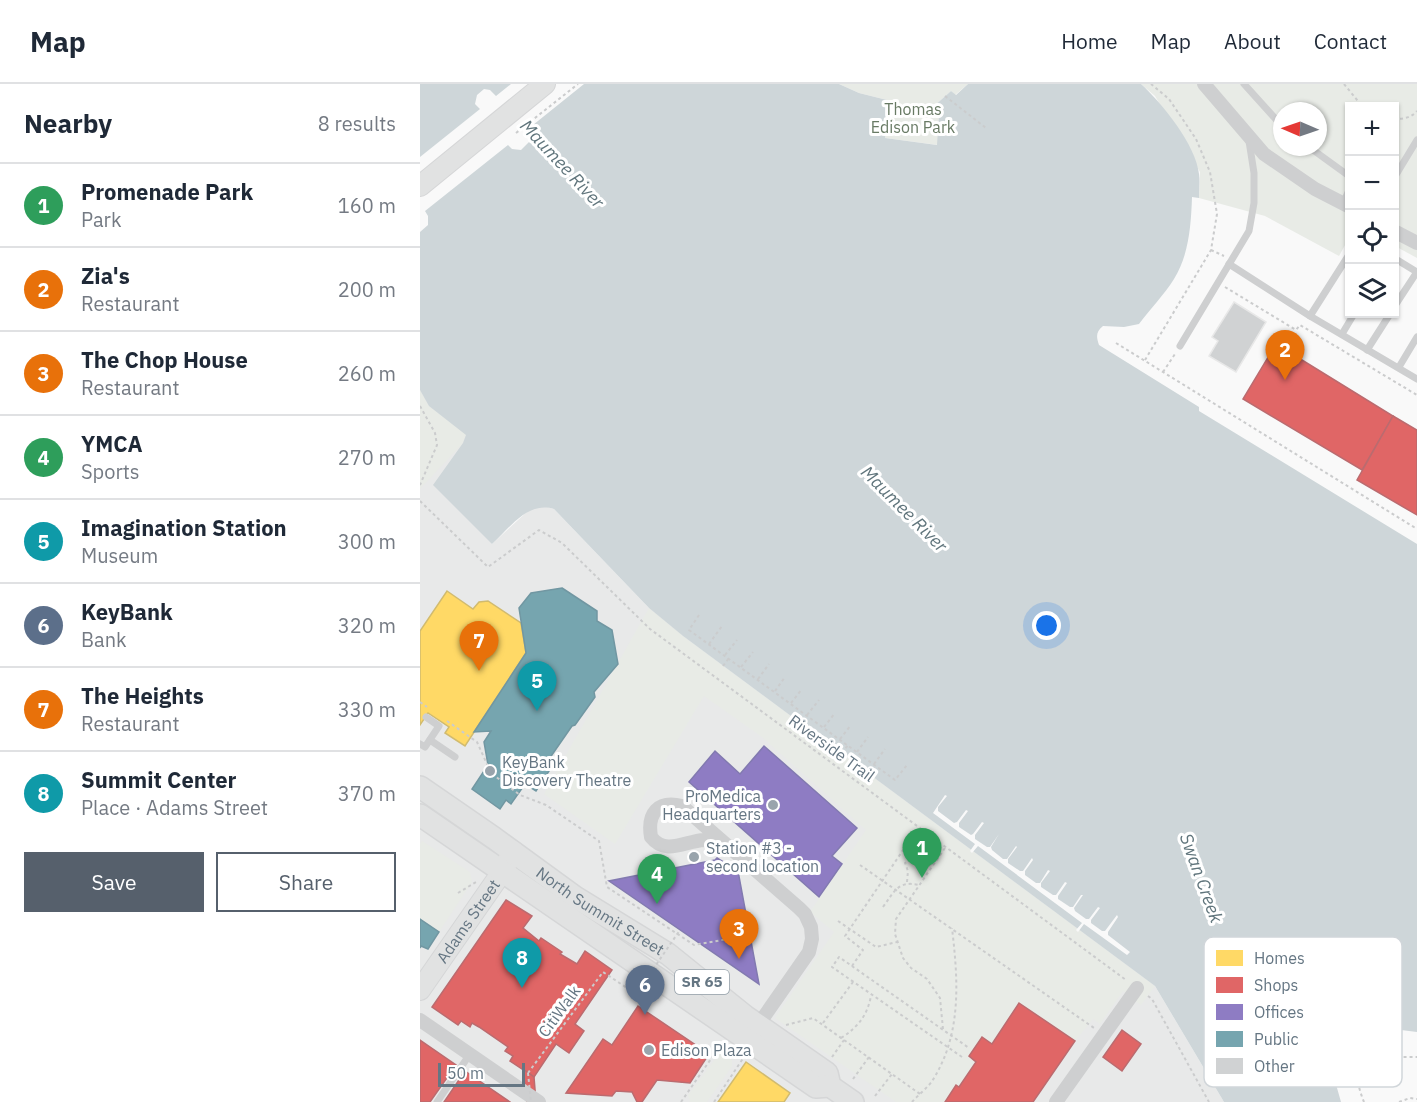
<!DOCTYPE html>
<html lang="en">
<head>
<meta charset="utf-8">
<style>
  body { margin:0; font-family:"IBM Plex Sans",sans-serif; background:#f6f6f7; color:#1f2937 }
  .controls { position:absolute; right:18px; top:18px; display:grid; overflow:hidden; border-radius:0px; box-shadow:0 2px 4px #0004 }
  .controls button { width:54px; height:54px; display:grid; place-items:center; padding:0; border:0; border-bottom:2px solid #e0e1e3; background:#fff; color:#1f2937; font:30px sans-serif }
  .compass { position:absolute; left:853px; top:18px; width:54px; height:54px; border-radius:50%; background:#fff; box-shadow:0 2px 4px #0004; rotate:272deg }
  .scale { position:absolute; left:18px; bottom:15px; width:87px; box-sizing:border-box; padding-left:6px; border:3px solid #657683; border-top:0; font-size:16px; line-height:21px; white-space:nowrap; color:#657683; -webkit-text-stroke:4px #fff; paint-order:stroke }
  .you { position:absolute; left:627px; top:542px; width:21px; height:21px; margin:-15px; border:4px solid #fff; border-radius:50%; background:#1a73e8; box-shadow:0 0 0 9px #1a73e833 }
  .badge { display:grid; place-items:center; width:39px; height:39px; border-radius:50%; background:#56606c; color:#fff; font-size:20px; font-weight:700 }
  .pin { position:absolute; translate:-50% -50px; filter:drop-shadow(0 2px 3px #0008) }
  .pin::after { content:''; position:absolute; top:32px; width:21px; height:18px; background:inherit; clip-path:polygon(0 0,100% 0,50% 100%) }
  .list { margin:0; padding:0; list-style:none }
  h2 { display:flex; justify-content:space-between; align-items:center; height:78px; margin:0; padding:0 24px; font-size:26px }
  h2 small { font-size:20px; font-weight:400; color:#747a83 }
  .list li { display:grid; grid-template-columns:39px 1fr auto; gap:18px; align-items:center; box-sizing:border-box; height:84px; padding:0 24px; border-top:2px solid #e0e1e3 }
  .list b { display:block; font-size:22px; white-space:nowrap }
  .list p { margin:0; font-size:20px; white-space:nowrap; color:#747a83 }
  .list em { font-size:20px; font-style:normal; color:#747a83 }
  .actions { display:flex; gap:12px; padding:18px 24px }
  .actions a { flex:1; padding:14px 0; border:2px solid #56606c; border-radius:0px; text-align:center; font-size:21px; color:#56606c }
  .actions .main { background:#56606c; color:#fff }
  .icon { flex:none; width:33px; height:33px; fill:none; stroke:currentColor; stroke-width:2; stroke-linecap:round; stroke-linejoin:round }
  .map { position:relative; flex:none; width:997px; height:1018px; overflow:hidden }
  header { display:flex; align-items:center; gap:36px; box-sizing:border-box; height:84px; padding:0 30px; background:#fff; border-bottom:2px solid #e0e1e3 }
  header strong { font-size:28px }
  nav { display:flex; gap:33px; margin-inline-start:auto; font-size:21px }
  main { display:flex }
  aside { flex:1; background:#fff }
  .map>svg:first-child { display:block }
  .built { fill:#e8e9e9 }
  .green { fill:#e8ebe6; fill-rule:evenodd }
  .water { fill:#ced6d9 }
  .pier { fill:#f9f9f9 }
  .homes { fill:#ffd966; stroke:#d1bb6f; stroke-width:1.5 }
  .shops { fill:#e06666; stroke:#bb6b6f; stroke-width:1.5 }
  .offices { fill:#8e7cc3; stroke:#827ab0; stroke-width:1.5 }
  .public { fill:#76a5af; stroke:#7197a2; stroke-width:1.5 }
  .building { fill:#d0d2d3; stroke:#e8e8e8; stroke-width:1.5 }
  .lines { fill:none; stroke-linecap:round; stroke-linejoin:round }
  .secondary-casing { stroke:#d5d6d7; stroke-width:22 }
  .primary-casing { stroke:#d5d6d7; stroke-width:24 }
  .path { stroke:#cbcccd; stroke-width:2; stroke-dasharray:3 3; stroke-linecap:butt }
  .lane { stroke:#cecfd0; stroke-width:7 }
  .street { stroke:#cecfd0; stroke-width:14 }
  .secondary { stroke:#e1e2e2; stroke-width:20 }
  .primary { stroke:#e1e2e2; stroke-width:21 }
  .path-bridge { stroke:#cbcccd; stroke-width:2; stroke-dasharray:3 3; stroke-linecap:butt }
  .poi-dot { fill:#99a4ac; stroke:#fff; stroke-width:2 }
  .labels { text-anchor:middle; stroke-width:6; stroke-linejoin:round; paint-order:stroke }
  .shield { fill:#fff; stroke:#939fa8; stroke-width:1.5 }
  .shield-label { font-size:15px; font-weight:bold; fill:#657683 }
  .park-label { font-size:16px; fill:#687a64; stroke:#fff }
  .street-label { font-size:16px; fill:#657683; stroke:#fff }
  .poi-label { font-size:16px; fill:#657683; stroke:#fff; text-anchor:start }
  .water-label { font-size:18px; font-style:italic; fill:#60757c; stroke:#fff }
  .key { fill:#fff; stroke:#d1d6da; stroke-width:1.5 }
  .key-label { font-size:16px; fill:#657683 }
</style>
</head>
<body>
<header>
<strong>Map</strong>
<nav><a>Home</a><a>Map</a><a>About</a><a>Contact</a></nav>
</header>
<main>
<aside>
<h2>Nearby<small>8 results</small></h2>
<ul class="list">
<li><span class="badge" style="background:#2e9e5b">1</span><div><b>Promenade Park</b><p>Park</p></div><em>160 m</em></li>
<li><span class="badge" style="background:#e8710a">2</span><div><b>Zia's</b><p>Restaurant</p></div><em>200 m</em></li>
<li><span class="badge" style="background:#e8710a">3</span><div><b>The Chop House</b><p>Restaurant</p></div><em>260 m</em></li>
<li><span class="badge" style="background:#2e9e5b">4</span><div><b>YMCA</b><p>Sports</p></div><em>270 m</em></li>
<li><span class="badge" style="background:#0f9aa8">5</span><div><b>Imagination Station</b><p>Museum</p></div><em>300 m</em></li>
<li><span class="badge" style="background:#5c6f8a">6</span><div><b>KeyBank</b><p>Bank</p></div><em>320 m</em></li>
<li><span class="badge" style="background:#e8710a">7</span><div><b>The Heights</b><p>Restaurant</p></div><em>330 m</em></li>
<li><span class="badge" style="background:#0f9aa8">8</span><div><b>Summit Center</b><p>Place · Adams Street</p></div><em>370 m</em></li>
</ul>
<div class="actions"><a class="main">Save</a><a>Share</a></div>
</aside>
<div class="map">
<svg width="997" height="1018" viewBox="0 0 997 1018">
  <rect width="100%" height="100%" fill="#f9f9f9"/>
  <path class="built" d="M0 306 46 350 72 460 110 425 124 422 134 425 229 524 263 552 735 902 804 1018H0Z"/>
  <g class="green">
    <path d="M419 0H548L535 11 531 7 513 23 519 30 518 61 465 54 471 17 439 9Z"/>
    <path d="M721 0H997V174L975 162 974 22H930L929 154 919 172 845 132 779 114 780 88 735 12ZM862 27H898V63H862Z"/>
    <path d="M0 306 9 322 46 350 43 359 0 405Z"/>
    <path d="M229 524 263 552 735 902 721 921 703 907 680 940 673 935 655 957 599 920 572 960 562 953 549 972 556 978 539 1003 536 1002 525 1018H476L355 934 414 848 390 828 446 746 342 653 284 612 195 760 124 710Z"/>
    <path d="M2 757 50 788 52 798 19 848 0 835V760Z"/>
    <path d="M299 970H304L312 976V982L287 1018H270L268 1011Z"/>
  </g>
  <path class="water" d="M0 0H419L439 9 471 17 465 54 517 61 519 31 513 23 531 7 536 11 548 0H721C742 19 776 61 779 90 780 97 779 106 779 114L772 113C771 141 769 171 754 195 744 211 730 225 719 240L704 243 683 242C676 248 676 252 679 261L779 323V327L997 460V948L933 940 906 988 915 997 921 1018H804L735 902 263 552 229 524 134 425C107 417 90 444 72 460L13 401 43 359 46 351 9 322 0 306Z"/>
  <g class="pier">
    <path d="M91 0H164L108 45 110 49 109 58 101 66 92 65 88 61 5 127 8 132V141L0 148V73L60 25 55 20 57 11 64 5 70 6 76 12Z"/>
    <path d="M525 711 527 712 518 723V727L534 739 537 738 546 726 548 727 539 739V743L551 751 553 750 562 738 564 739 555 751V755L567 763H570L579 750 571 763 572 766 583 775H587L596 762 597 763 588 775V779L600 787H603L612 774 613 776 605 787V791L616 799H620L628 786 630 787 621 799V803L633 811H636L645 798 647 799 638 812V815L650 823H653L661 811H663L654 824 655 827 666 835H669L678 823 680 824 671 836V839L682 847H685L697 831 698 833 688 848V851L710 868 707 871 664 840 658 848 656 846 662 839 558 762 552 769 550 767 555 760 513 729Z"/>
  </g>
  <g class="homes">
    <path d="M27 507 53 525 59 518 68 517 101 539 106 569 45 662 25 649 29 643 8 629 0 641V547Z"/>
    <path d="M326 978 370 1009 364 1018H298Z"/>
  </g>
  <g class="shops">
    <path d="M856 260 973 332 942 386 823 315Z"/>
    <path d="M973 332 997 346V431L937 396Z"/>
    <path d="M86 816 112 832 103 844 119 857 121 854 142 868 140 870 157 880 165 867 192 886 155 940 164 947 149 969 136 960 114 993 90 977 93 972 85 967 88 963 59 943 52 939 50 943 41 937 38 941 12 923Z"/>
    <path d="M599 919 655 957 613 1018H525L536 1001 539 1003 556 978 549 972 562 953 572 960Z"/>
    <path d="M218 922 289 970 270 999 237 996 222 1018H217L212 1008 196 1007 192 1012 146 1009 183 955 192 961Z"/>
    <path d="M702 946 721 960 702 987 683 973Z"/>
    <path d="M0 956 36 981 10 1018H0Z"/>
    <path d="M103 985 114 993 116 1018H107Z"/>
    <path d="M45 987 90 1018H24Z"/>
  </g>
  <g class="offices">
    <path d="M344 662 437 744 412 772 422 780 399 813 269 698 295 667 320 690Z"/>
    <path d="M297 774 318 787 339 900 189 797 295 776Z"/>
  </g>
  <g class="public">
    <path d="M142 504 177 527V537L192 546 198 580 174 608 175 613 155 641 152 642 127 678 131 684 116 707 105 700 91 720 86 716 80 725 52 705 68 681 64 658 71 647 54 648 106 569 99 524 111 509Z"/>
    <path d="M0 835 19 848 8 865 1 862 0 864Z"/>
  </g>
  <path class="building" d="M814 218 846 238 816 288 789 272 798 257 792 253Z"/>
  <g class="lines">
    <g class="secondary-casing">
      <g id="secondary">
        <path d="M0 102 125 0"/>
        <path id="s1" d="M0 906 82 788 93 767"/>
      </g>
    </g>
    <g class="primary-casing">
      <g id="primary">
        <path id="s2" d="M0 703 74 754 155 813 248 870 325 932 407 989 410 1002 433 1018"/>
        <path d="M0 731 396 1003 410 1002"/>
      </g>
    </g>
    <g class="path">
      <path d="M924 0 942 22"/>
      <path d="M525 12 566 44"/>
      <path d="M974 35C983 35 991 34 997 27"/>
      <path d="M96 49 158 0"/>
      <path d="M791 166 804 172"/>
      <path d="M805 203 876 246 880 241 997 311"/>
      <path d="M696 259 997 445"/>
      <path d="M725 276 791 166 797 130 790 88 776 55 749 15 731 0"/>
      <path d="M743 288 755 270"/>
      <path d="M0 322 15 349 17 361 0 401"/>
      <path d="M0 417 68 483 119 446 142 459 230 545 706 896"/>
      <path d="M279 531 269 546 475 696 487 681"/>
      <path d="M289 560 302 542"/>
      <path d="M305 571 317 556"/>
      <path d="M303 582 309 574"/>
      <path d="M321 583 333 568"/>
      <path d="M338 595 349 580"/>
      <path d="M355 607 365 593"/>
      <path d="M0 618 7 623"/>
      <path d="M371 619 382 605"/>
      <path d="M387 631 399 616"/>
      <path d="M27 637 57 658 71 689 100 711 126 721 179 757 187 803 274 861 319 853"/>
      <path d="M404 643 415 629"/>
      <path d="M420 655 431 641"/>
      <path d="M437 668 448 653"/>
      <path d="M422 669 428 661"/>
      <path d="M454 680 465 665"/>
      <path d="M503 747C498 761 499 772 510 782"/>
      <path d="M440 781 674 944"/>
      <path d="M487 798 488 787 485 779 495 775 503 776"/>
      <path d="M38 809 56 798"/>
      <path d="M463 823C474 808 478 796 499 801"/>
      <path d="M418 837 456 863 477 858"/>
      <path d="M432 882 443 866 425 852 498 744"/>
      <path d="M728 912 732 915 789 1018"/>
      <path d="M403 939 433 898"/>
      <path d="M366 941 393 934 500 1010"/>
      <path d="M523 945 520 914 507 895 491 884 483 874 475 850 476 835 525 764"/>
      <path d="M421 954C438 943 447 932 451 912"/>
      <path d="M412 973 424 956"/>
      <path d="M542 973 412 883 419 873 549 964"/>
      <path d="M108 989 183 888 216 910"/>
      <path d="M433 995 449 973"/>
      <path d="M455 1012 472 990"/>
      <path d="M261 1018 302 959"/>
      <path d="M294 1018 324 973"/>
      <path d="M492 1018C499 1010 509 1003 514 994 542 948 538 895 532 844"/>
      <path d="M944 1018C938 1003 932 982 946 969L981 973H997"/>
      <path d="M979 1018 990 1014 997 1015"/>
    </g>
    <g class="lane">
      <path d="M824 0 862 42"/>
      <path d="M889 63 929 92 930 98"/>
      <path d="M974 94 997 56"/>
      <path d="M923 120 930 104"/>
      <path d="M974 174 997 188"/>
      <path d="M809 180 890 232 997 295"/>
      <path d="M974 223 997 188"/>
      <path d="M890 232 930 169"/>
      <path d="M922 250 934 230"/>
      <path d="M760 262 829 147 834 119V89L829 57"/>
      <path d="M947 266 970 230"/>
      <path d="M979 283 997 253"/>
      <path d="M10 656 35 673"/>
      <path d="M0 660 5 663 19 642 6 633"/>
      <path d="M17 1018 50 970"/>
    </g>
    <g class="street">
      <path d="M784 0 844 70 895 105 930 123"/>
      <path d="M974 147 997 159"/>
      <path d="M303 759C297 757 291 756 284 756 265 757 246 772 231 753 227 729 238 716 262 722L379 824 385 830 391 843 392 855 389 868 334 947"/>
      <path d="M0 936 119 1018"/>
      <path d="M636 1018 717 904"/>
    </g>
    <use href="#secondary" class="secondary"/>
    <use href="#primary" class="primary"/>
    <g class="path-bridge">
      <path d="M216 910 260 846"/>
      <path d="M108 989 111 1018"/>
    </g>
  </g>
  <g class="poi-dot">
    <circle cx="70" cy="687" r="6"/>
    <circle cx="353" cy="721" r="6"/>
    <circle cx="274" cy="773" r="6"/>
    <circle cx="229" cy="966" r="6"/>
  </g>
  <g class="labels">
    <rect class="shield" x="255" y="886" width="54" height="24" rx="4.5"/>
    <g class="shield-label">
      <text x="282" y="903">SR 65</text>
    </g>
    <g class="park-label">
      <text x="493" y="31">Thomas<tspan x="493" dy="18">Edison Park</tspan></text>
    </g>
    <g class="street-label">
      <text transform="translate(412 664) rotate(36)" y="6">Riverside Trail</text>
      <text dy="6" stroke="none"><textPath href="#s2" startOffset="219">North Summit Street</textPath></text>
      <text dy="6" stroke="none"><textPath href="#s1" startOffset="84">Adams Street</textPath></text>
      <text transform="translate(139 927) rotate(-54)" y="6">CitiWalk</text>
    </g>
    <g class="poi-label">
      <text x="82" y="684">KeyBank<tspan x="82" dy="18">Discovery Theatre</tspan></text>
      <text x="341" y="718" text-anchor="end">ProMedica<tspan x="341" dy="18">Headquarters</tspan></text>
      <text x="286" y="770">Station #3 -<tspan x="286" dy="18">second location</tspan></text>
      <text x="241" y="972">Edison Plaza</text>
    </g>
    <g class="water-label">
      <text transform="translate(142 80) rotate(47)" y="6">Maumee River</text>
      <text transform="translate(484 425) rotate(45)" y="6">Maumee River</text>
      <text transform="translate(781 794) rotate(70)" y="6">Swan Creek</text>
    </g>
  </g>
  <rect x="784" y="853" width="198" height="150" rx="9" class="key"/>
  <rect x="796" y="866" width="27" height="16" fill="#ffd966"/>
  <rect x="796" y="893" width="27" height="16" fill="#e06666"/>
  <rect x="796" y="920" width="27" height="16" fill="#8e7cc3"/>
  <rect x="796" y="947" width="27" height="16" fill="#76a5af"/>
  <rect x="796" y="974" width="27" height="16" fill="#d0d2d3"/>
  <g class="key-label">
    <text x="834" y="880">Homes</text>
    <text x="834" y="907">Shops</text>
    <text x="834" y="934">Offices</text>
    <text x="834" y="961">Public</text>
    <text x="834" y="988">Other</text>
  </g>
</svg>
<div class="controls">
<button>+</button>
<button>−</button>
<button><svg class="icon" aria-label="locate" viewBox="0 0 24 24"><circle cx="12" cy="12" r="6"/><path d="M12 2v4M12 18v4M2 12h4M18 12h4"/></svg></button>
<button><svg class="icon" aria-label="layers" viewBox="0 0 24 24"><path d="M12 4l9 5-9 5-9-5zM3 14l9 5 9-5"/></svg></button>
</div>
<svg class="compass" viewBox="-18 -18 36 36"><path d="M0-13l5 13h-10z" fill="#e53935"/><path d="M0 13l5-13h-10z" fill="#747a83"/></svg>
<div class="scale">50 m</div>
<div class="you"></div>
<div class="pin badge" style="left:502px;top:794px;background:#2e9e5b">1</div>
<div class="pin badge" style="left:865px;top:296px;background:#e8710a">2</div>
<div class="pin badge" style="left:319px;top:875px;background:#e8710a">3</div>
<div class="pin badge" style="left:237px;top:820px;background:#2e9e5b">4</div>
<div class="pin badge" style="left:117px;top:627px;background:#0f9aa8">5</div>
<div class="pin badge" style="left:225px;top:931px;background:#5c6f8a">6</div>
<div class="pin badge" style="left:59px;top:587px;background:#e8710a">7</div>
<div class="pin badge" style="left:102px;top:904px;background:#0f9aa8">8</div>
</div>
</main>
</body>
</html>
